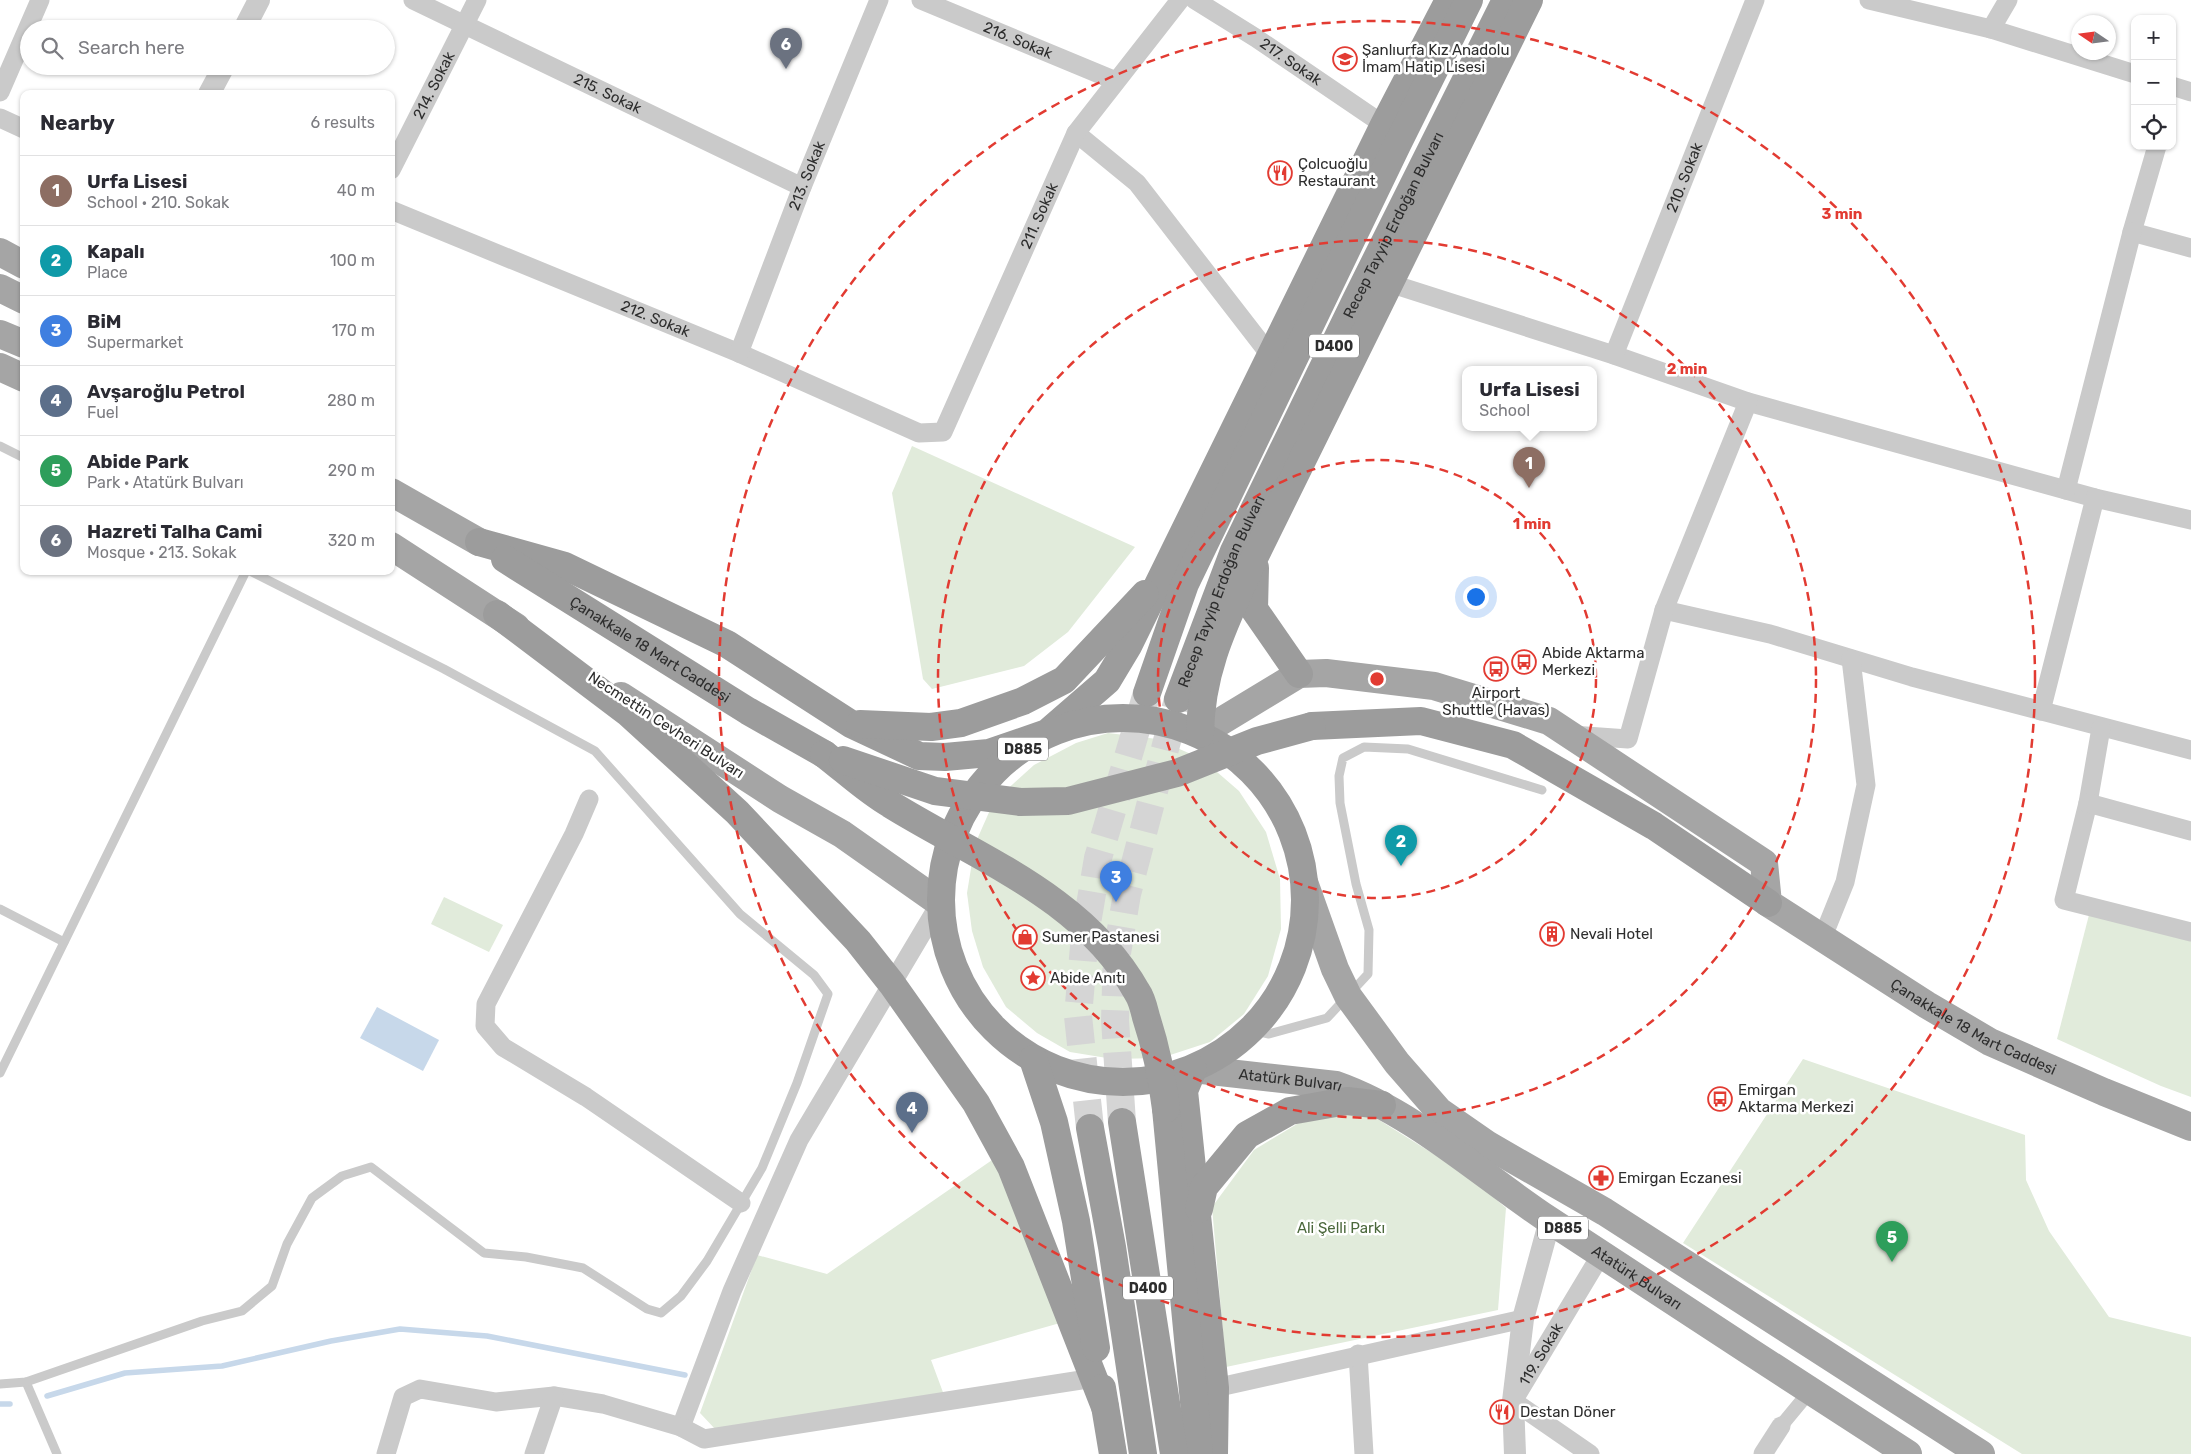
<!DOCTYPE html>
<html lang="en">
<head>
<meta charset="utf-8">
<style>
  body { margin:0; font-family:Rubik,sans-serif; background:#f2f2f3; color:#2b2b33 }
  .controls { position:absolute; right:15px; top:15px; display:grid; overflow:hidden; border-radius:10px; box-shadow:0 1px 4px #0004 }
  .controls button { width:45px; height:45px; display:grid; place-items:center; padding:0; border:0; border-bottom:1px solid #e1e1e2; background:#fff; color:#2b2b33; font:25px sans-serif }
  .compass { position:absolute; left:2071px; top:15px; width:45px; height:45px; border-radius:50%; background:#fff; box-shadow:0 1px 4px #0004; rotate:283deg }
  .you { position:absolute; left:1475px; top:596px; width:18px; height:18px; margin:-12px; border:4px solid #fff; border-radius:50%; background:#1a73e8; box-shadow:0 0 0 8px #1a73e833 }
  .badge { display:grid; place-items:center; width:32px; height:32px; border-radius:50%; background:#e23b32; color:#fff; font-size:16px; font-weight:700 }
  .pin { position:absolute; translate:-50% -41px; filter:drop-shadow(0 1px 2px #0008) }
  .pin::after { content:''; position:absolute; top:26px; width:18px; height:15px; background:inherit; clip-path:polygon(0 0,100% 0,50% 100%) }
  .popup { position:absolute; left:1462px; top:366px; width:135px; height:65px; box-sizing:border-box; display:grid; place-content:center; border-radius:10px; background:#fff; filter:drop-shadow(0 1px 4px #0005); font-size:16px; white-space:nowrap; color:#7c7c81 }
  .popup b { font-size:19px; color:#2b2b33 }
  .popup::after { content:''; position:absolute; left:50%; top:100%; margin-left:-10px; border:10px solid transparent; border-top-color:#fff }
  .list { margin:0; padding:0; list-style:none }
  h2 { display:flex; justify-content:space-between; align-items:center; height:65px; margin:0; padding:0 20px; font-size:21px }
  h2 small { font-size:16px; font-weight:400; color:#7c7c81 }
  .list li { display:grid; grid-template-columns:32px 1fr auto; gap:15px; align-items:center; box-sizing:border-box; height:70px; padding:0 20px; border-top:1px solid #e1e1e2 }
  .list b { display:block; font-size:19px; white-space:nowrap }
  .list p { margin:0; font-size:16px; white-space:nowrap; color:#7c7c81 }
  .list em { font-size:16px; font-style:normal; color:#7c7c81 }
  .icon { flex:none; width:28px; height:28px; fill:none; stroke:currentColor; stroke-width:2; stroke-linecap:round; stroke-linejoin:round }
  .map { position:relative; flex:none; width:2191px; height:1454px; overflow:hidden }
  .search { position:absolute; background:#fff; box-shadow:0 1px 4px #0004; left:20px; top:20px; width:375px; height:55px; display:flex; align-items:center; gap:12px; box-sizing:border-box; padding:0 18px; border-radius:28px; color:#7c7c81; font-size:19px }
  .panel { position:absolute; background:#fff; box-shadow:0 1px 4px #0004; left:20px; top:90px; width:375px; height:485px; border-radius:10px }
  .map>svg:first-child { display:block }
  .green { fill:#e1ebdb }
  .water { fill:#c7d8ea }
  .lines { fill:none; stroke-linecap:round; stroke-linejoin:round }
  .stream { stroke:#c7d8ea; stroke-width:5.5 }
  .trunk-tunnel { stroke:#d5d5d5; stroke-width:28; stroke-dasharray:28 14; stroke-linecap:butt }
  .service { stroke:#cacaca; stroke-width:9 }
  .pedestrian { stroke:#cacaca; stroke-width:14 }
  .minor { stroke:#cacaca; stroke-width:19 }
  .tertiary { stroke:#cacaca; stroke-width:22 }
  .primary { stroke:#a5a5a5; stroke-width:28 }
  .trunk { stroke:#9c9c9c; stroke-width:28 }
  .trunk-bridge { stroke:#9c9c9c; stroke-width:28 }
  .ring { fill:none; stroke:#e23b32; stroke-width:2.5; stroke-dasharray:9 6 }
  .labels { text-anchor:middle; stroke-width:5; stroke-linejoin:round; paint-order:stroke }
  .shield { fill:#fff; stroke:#6c6c6c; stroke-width:1 }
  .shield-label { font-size:14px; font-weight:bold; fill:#2d2d2d }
  .street-label { font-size:15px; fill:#2d2d2d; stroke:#fff }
  .poi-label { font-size:15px; fill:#2d2d2d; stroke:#fff; text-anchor:start }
  .park-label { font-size:15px; fill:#4b683c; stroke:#fff }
  .centre { fill:#e23b32; stroke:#fff; stroke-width:2.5 }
  .ring-label { font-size:15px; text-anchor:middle; font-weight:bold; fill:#e23b32; stroke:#fff; stroke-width:5; stroke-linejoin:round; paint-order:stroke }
</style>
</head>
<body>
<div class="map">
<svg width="2191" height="1454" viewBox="0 0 2191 1454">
  <rect width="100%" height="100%" fill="#fff"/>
  <g class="green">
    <path d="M912 446 1135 547 1068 632 1024 666 932 689 923 679 892 493Z"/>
    <path d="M1108 733 1157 739 1202 759 1239 791 1266 832 1280 879 1281 929 1268 976 1244 1014 1210 1042 1161 1058 1113 1059 1070 1052 1037 1033 1006 1007 983 967 972 931 967 893 975 844 994 801 1034 765 1076 743Z"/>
    <path d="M444 897 503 925 489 952 431 924Z"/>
    <path d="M2090 911 2191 939V1097L2161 1086 2057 1039Z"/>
    <path d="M1803 1059 2025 1135 2026 1180 2049 1231 2109 1317 2191 1337V1454H2022L1683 1243Z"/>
    <path d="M1337 1112 1371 1115 1469 1176 1506 1208 1498 1310 1226 1367 1212 1207 1254 1150 1297 1124Z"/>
    <path d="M995 1158 1060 1323 931 1360 944 1395 716 1430 700 1413 757 1255 827 1274Z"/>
  </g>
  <path class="water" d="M377 1007 439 1040 423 1071 360 1038Z"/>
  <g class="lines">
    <g class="stream">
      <path d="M47 1396 125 1373 222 1366 331 1341 400 1329 487 1336 685 1375"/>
      <path d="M0 1404H10"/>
    </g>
    <g class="trunk-tunnel">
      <path d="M1122 1122 1115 1020 1117 953 1127 894 1178 699"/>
      <path d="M1090 1128 1078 1016 1085 935 1098 858 1147 693"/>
    </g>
    <g class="service">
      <path d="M0 446 24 458"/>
      <path d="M0 909 64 942"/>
      <path d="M1251 1030 1269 1034 1327 1018 1368 974 1369 930 1356 884 1340 803 1339 776 1343 758 1364 747 1408 749 1542 790"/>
      <path d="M0 1073 246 571"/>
      <path d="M26 1382 57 1454"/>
      <path d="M0 1384 26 1382 202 1321 242 1311 272 1286 287 1244 312 1198 342 1176 371 1167 484 1253 526 1257 583 1268 647 1309 661 1313 681 1296 707 1261 762 1168 797 1083 828 994 814 975 740 914 595 751 444 669 250 571"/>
    </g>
    <path class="pedestrian" d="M1781 1426 1810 1391"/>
    <g class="minor">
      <path id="s1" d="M413 0 802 187"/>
      <path id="s2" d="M921 0 1116 81"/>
      <path id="s3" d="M1195 0 1256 38 1384 125"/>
      <path d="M1869 0 1991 29 2135 74"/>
      <path d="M1991 29 2008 0"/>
      <path d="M2172 86 2191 92"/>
      <path d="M0 92 40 0"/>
      <path d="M0 118 24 129"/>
      <path d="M1076 133 1137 183 1270 355"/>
      <path d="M2157 146 2132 232 2191 248"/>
      <path id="s4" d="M391 170 477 0"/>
      <path id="s5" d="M391 210 739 353 919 433 943 432 1076 133 1180 0"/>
      <path d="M1389 283 1614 355 1748 402 2095 498 2191 520"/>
      <path id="s6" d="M739 353 802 187 879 0"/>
      <path id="s7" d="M1614 355 1755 0"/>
      <path d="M2066 490 2132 232"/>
      <path d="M1664 610 1770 634 1912 677 2191 750"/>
      <path d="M2041 711 2095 498"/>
      <path d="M2101 728 2088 803 2064 900 2191 932"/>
      <path d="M1572 735 1628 739 1664 610 1748 402"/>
      <path d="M589 799 574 834 486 1004 485 1026 503 1047 586 1097 741 1203"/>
      <path d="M2088 803 2191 831"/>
      <path d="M1822 939 1845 882 1866 785 1851 659"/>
      <path d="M1358 1354 1364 1454"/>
      <path d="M1215 1388 1523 1319"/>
      <path d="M681 1427 732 1291 799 1140 940 903"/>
      <path d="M386 1454 403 1397 420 1389 496 1402 554 1396 603 1404 681 1427 704 1439 1094 1378"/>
      <path d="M534 1454 554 1396"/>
      <path id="s8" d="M1590 1454 1513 1401 1602 1253"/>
      <path d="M1763 1454 1781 1426"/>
    </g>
    <g class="tertiary">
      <path d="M244 29 259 0"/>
      <path d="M209 94 224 66"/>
      <path d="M1515 1454 1513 1401 1523 1319 1550 1220"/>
    </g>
    <g class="primary">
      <path d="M0 252 24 265"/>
      <path d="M0 288 24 300"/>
      <path d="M0 334 24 344"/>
      <path d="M0 367 24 378"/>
      <path d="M391 492 479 542"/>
      <path d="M391 546 516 627"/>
      <path d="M621 696 780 799 842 834 940 903"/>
      <path id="s9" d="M1200 734 1299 674 1326 673 1434 686 1549 721 1764 863 1768 903 1927 1005 1990 1042 2104 1092 2191 1127"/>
      <path d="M1305 885 1335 969 1348 996 1397 1063 1439 1111 1488 1145 1605 1212 1981 1454"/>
      <path id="s10" d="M1193 1069 1336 1085C1413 1112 1481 1175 1549 1220 1668 1298 1788 1377 1908 1454"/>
    </g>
    <g class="trunk">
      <path d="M479 542 565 566 727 644 851 724 919 756 945 757 989 753 1047 733 1107 681 1128 646 1384 125 1449 0"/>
      <path id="s11" d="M505 559 748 711 824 754"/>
      <path d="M1255 568 1254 609 1299 674"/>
      <path d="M497 614 627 712 737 812 858 941 892 984 976 1103 1011 1167 1105 1407"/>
      <path d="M1147 693 1185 584 1398 143 1469 0"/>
      <path id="s12" d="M1178 699 1234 551 1356 300 1506 0"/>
      <circle cx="1123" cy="900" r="182"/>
      <path d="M860 724 931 727 961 723 1023 701 1064 680 1145 594"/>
      <path d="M1312 726 1421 721 1513 745 1654 826 1768 903"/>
      <path d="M1200 734C1201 665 1228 617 1255 556L1529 0"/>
      <path d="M1033 1059 1054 1122 1076 1221 1096 1348"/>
      <path d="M1193 1069 1184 1091 1215 1388 1214 1454"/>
      <path d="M1166 1109 1199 1454"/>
      <path d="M1122 1122 1174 1454"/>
      <path d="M1090 1128 1112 1247 1143 1454"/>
      <path d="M1199 1209 1204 1187 1247 1135 1290 1111 1347 1101 1382 1105"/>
      <path d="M1102 1388 1113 1454"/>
    </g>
    <g class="trunk-bridge">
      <path d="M824 754C845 770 866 790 890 804 977 858 1084 897 1137 992 1142 999 1144 1009 1146 1017 1156 1047 1162 1077 1166 1109"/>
      <path d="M843 760 935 791 1020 802 1068 801 1177 773 1257 741 1312 726"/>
    </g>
  </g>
  <g class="ring">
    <circle cx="1377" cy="679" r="219"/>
    <circle cx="1377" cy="679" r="439"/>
    <circle cx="1377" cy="679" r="658"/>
  </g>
  <defs>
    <g id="school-ring" transform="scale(1.25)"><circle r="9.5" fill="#fff" stroke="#e23b32" stroke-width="1.5"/><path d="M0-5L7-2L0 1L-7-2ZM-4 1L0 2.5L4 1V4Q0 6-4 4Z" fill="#e23b32"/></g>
    <g id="restaurant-ring" transform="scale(1.25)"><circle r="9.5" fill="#fff" stroke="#e23b32" stroke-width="1.5"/><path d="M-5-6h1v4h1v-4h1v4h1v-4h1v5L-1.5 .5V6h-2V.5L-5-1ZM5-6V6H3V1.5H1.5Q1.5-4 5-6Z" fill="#e23b32"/></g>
    <g id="bus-ring" transform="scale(1.25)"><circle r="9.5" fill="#fff" stroke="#e23b32" stroke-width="1.5"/><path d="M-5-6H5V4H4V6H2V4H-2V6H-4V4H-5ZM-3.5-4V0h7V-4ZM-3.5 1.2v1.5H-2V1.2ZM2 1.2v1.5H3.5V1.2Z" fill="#e23b32"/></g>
    <g id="building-ring" transform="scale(1.25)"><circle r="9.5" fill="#fff" stroke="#e23b32" stroke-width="1.5"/><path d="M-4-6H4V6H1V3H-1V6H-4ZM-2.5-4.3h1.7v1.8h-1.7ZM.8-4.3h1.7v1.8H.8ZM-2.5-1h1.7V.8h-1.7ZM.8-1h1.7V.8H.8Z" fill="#e23b32"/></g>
    <g id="shop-ring" transform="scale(1.25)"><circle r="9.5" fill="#fff" stroke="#e23b32" stroke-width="1.5"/><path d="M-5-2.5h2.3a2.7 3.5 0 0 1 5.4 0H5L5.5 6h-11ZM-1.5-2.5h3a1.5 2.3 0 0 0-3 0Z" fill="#e23b32"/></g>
    <g id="sight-ring" transform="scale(1.25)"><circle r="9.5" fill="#fff" stroke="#e23b32" stroke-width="1.5"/><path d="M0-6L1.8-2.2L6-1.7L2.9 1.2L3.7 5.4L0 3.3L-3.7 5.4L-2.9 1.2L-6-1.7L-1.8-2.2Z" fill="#e23b32"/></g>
    <g id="pharmacy-ring" transform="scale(1.25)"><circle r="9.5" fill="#fff" stroke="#e23b32" stroke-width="1.5"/><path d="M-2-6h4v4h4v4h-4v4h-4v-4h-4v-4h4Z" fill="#e23b32"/></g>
  </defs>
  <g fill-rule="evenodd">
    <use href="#school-ring" x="1345" y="59"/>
    <use href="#restaurant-ring" x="1280" y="173"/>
    <use href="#bus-ring" x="1524" y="662"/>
    <use href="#bus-ring" x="1496" y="669"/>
    <use href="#building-ring" x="1552" y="934"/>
    <use href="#shop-ring" x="1025" y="937"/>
    <use href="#sight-ring" x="1033" y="978"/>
    <use href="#bus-ring" x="1720" y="1099"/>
    <use href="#pharmacy-ring" x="1601" y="1178"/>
    <use href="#restaurant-ring" x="1502" y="1412"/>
  </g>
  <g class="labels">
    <g class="shield">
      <rect x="1309" y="334.5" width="50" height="23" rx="4"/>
      <rect x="998" y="737.5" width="50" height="23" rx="4"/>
      <rect x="1538" y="1216.5" width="50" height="23" rx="4"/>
      <rect x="1123" y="1276.5" width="50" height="23" rx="4"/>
    </g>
    <g class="shield-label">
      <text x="1334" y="351">D400</text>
      <text x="1023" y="754">D885</text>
      <text x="1563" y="1233">D885</text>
      <text x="1148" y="1293">D400</text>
    </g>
    <g class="street-label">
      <text dy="5" stroke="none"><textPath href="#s2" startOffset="105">216. Sokak</textPath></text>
      <text dy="5" stroke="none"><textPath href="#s3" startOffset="114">217. Sokak</textPath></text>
      <text dy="5" stroke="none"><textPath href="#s4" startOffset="95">214. Sokak</textPath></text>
      <text dy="5" stroke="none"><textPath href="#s1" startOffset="216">215. Sokak</textPath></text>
      <text dy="5" stroke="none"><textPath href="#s6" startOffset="190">213. Sokak</textPath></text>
      <text dy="5" stroke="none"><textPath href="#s7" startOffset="191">210. Sokak</textPath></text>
      <text dy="5" stroke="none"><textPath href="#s5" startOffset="834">211. Sokak</textPath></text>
      <text dy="5" stroke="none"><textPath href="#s12" startOffset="521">Recep Tayyip Erdoğan Bulvarı</textPath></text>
      <text dy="5" stroke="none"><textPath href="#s5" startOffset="286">212. Sokak</textPath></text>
      <text dy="5" stroke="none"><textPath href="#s12" startOffset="116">Recep Tayyip Erdoğan Bulvarı</textPath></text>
      <text dy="5" stroke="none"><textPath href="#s11" startOffset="171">Çanakkale 18 Mart Caddesi</textPath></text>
      <text transform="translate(666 725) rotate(33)" y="5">Necmettin Cevheri Bulvarı</text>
      <text dy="5" stroke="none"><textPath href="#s9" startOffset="910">Çanakkale 18 Mart Caddesi</textPath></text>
      <text dy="5" stroke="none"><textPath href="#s10" startOffset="98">Atatürk Bulvarı</textPath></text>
      <text dy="5" stroke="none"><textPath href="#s10" startOffset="502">Atatürk Bulvarı</textPath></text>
      <text dy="5" stroke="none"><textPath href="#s8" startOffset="148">119. Sokak</textPath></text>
    </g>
    <g class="poi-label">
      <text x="1362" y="55">Şanlıurfa Kız Anadolu<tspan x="1362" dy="17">İmam Hatip Lisesi</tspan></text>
      <text x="1298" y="169">Çolcuoğlu<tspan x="1298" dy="17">Restaurant</tspan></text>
      <text x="1542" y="658">Abide Aktarma<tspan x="1542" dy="17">Merkezi</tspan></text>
      <text x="1496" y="698" text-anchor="middle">Airport<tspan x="1496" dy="17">Shuttle (Havas)</tspan></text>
      <text x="1570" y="939">Nevali Hotel</text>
      <text x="1042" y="942">Sumer Pastanesi</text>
      <text x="1050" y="983">Abide Anıtı</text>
      <text x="1738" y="1095">Emirgan<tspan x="1738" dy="17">Aktarma Merkezi</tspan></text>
      <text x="1618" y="1183">Emirgan Eczanesi</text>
      <text x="1520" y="1417">Destan Döner</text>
    </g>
    <g class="park-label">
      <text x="1341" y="1233">Ali Şelli Parkı</text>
    </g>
  </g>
  <circle cx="1377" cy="679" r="8" class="centre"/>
  <g class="ring-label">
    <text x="1842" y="219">3 min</text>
    <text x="1687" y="374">2 min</text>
    <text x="1532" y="529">1 min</text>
  </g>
</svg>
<div class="controls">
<button>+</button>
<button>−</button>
<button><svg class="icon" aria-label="locate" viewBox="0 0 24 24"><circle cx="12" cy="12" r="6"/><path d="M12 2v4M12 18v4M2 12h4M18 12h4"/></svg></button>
</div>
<svg class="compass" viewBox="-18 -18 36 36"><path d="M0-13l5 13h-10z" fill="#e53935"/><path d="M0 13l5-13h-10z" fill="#7c7c81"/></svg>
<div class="you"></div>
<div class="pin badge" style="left:1529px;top:488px;background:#8d6e63">1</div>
<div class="popup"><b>Urfa Lisesi</b>School</div>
<div class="pin badge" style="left:1401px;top:866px;background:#0f9aa8">2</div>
<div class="pin badge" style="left:1116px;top:902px;background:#3f7fe0">3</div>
<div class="pin badge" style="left:912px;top:1133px;background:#5c6f8a">4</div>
<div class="pin badge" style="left:1892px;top:1262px;background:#2e9e5b">5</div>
<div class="pin badge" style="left:786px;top:69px;background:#6b7280">6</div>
<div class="search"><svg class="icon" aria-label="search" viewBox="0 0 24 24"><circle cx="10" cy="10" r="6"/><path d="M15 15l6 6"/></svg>Search here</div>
<section class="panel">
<h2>Nearby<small>6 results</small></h2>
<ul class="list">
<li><span class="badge" style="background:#8d6e63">1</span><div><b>Urfa Lisesi</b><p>School · 210. Sokak</p></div><em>40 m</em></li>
<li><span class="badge" style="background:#0f9aa8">2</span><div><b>Kapalı</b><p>Place</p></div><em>100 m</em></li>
<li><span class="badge" style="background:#3f7fe0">3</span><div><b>BiM</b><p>Supermarket</p></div><em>170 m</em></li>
<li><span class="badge" style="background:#5c6f8a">4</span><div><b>Avşaroğlu Petrol</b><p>Fuel</p></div><em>280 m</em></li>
<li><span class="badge" style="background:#2e9e5b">5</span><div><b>Abide Park</b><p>Park · Atatürk Bulvarı</p></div><em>290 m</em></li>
<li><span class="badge" style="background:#6b7280">6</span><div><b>Hazreti Talha Cami</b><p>Mosque · 213. Sokak</p></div><em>320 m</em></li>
</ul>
</section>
</div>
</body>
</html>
